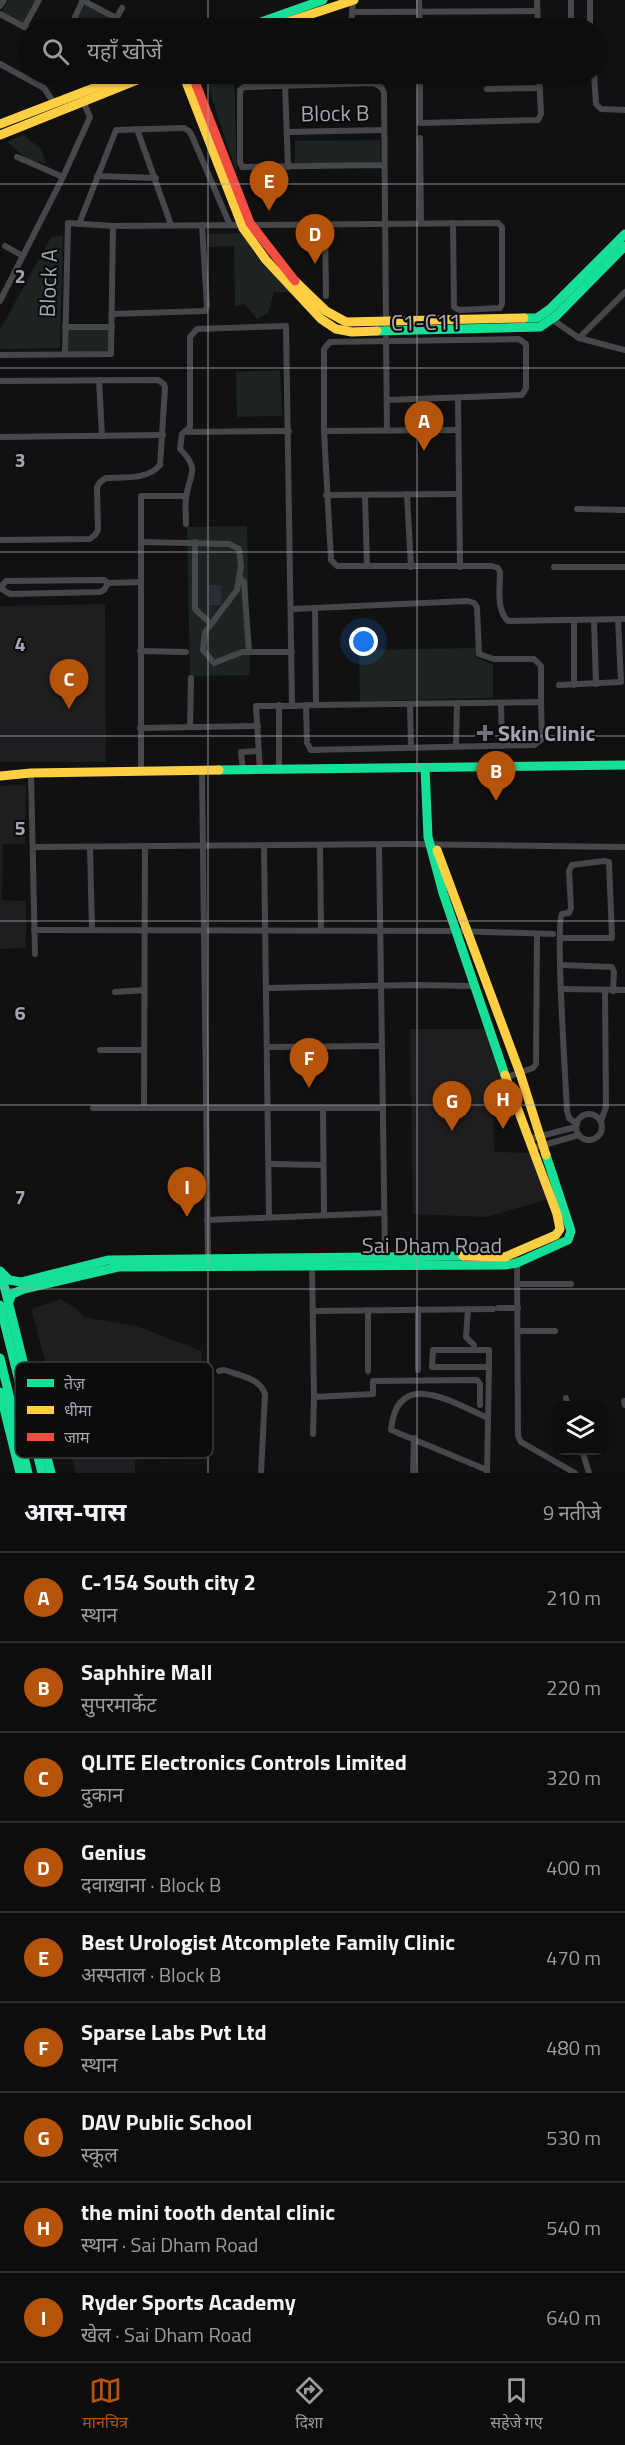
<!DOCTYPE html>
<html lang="hi">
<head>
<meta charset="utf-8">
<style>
  body { margin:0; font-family:"Titillium Web","Noto Sans Devanagari",sans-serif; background:#1b1b1c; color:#f1f3f6 }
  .controls { position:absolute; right:18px; bottom:18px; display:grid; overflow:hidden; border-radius:12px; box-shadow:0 2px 4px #0004 }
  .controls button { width:54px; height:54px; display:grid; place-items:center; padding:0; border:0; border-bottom:2px solid #2d2d2e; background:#0d0d0e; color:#f1f3f6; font:30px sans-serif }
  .you { position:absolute; left:364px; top:642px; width:21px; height:21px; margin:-15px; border:4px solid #fff; border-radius:50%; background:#1a73e8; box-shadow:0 0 0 9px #1a73e833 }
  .badge { display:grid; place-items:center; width:39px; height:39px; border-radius:50%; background:#b45309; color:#fff; font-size:20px; font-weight:700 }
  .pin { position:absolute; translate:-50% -50px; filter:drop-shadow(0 2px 3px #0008) }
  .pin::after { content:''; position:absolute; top:32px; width:21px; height:18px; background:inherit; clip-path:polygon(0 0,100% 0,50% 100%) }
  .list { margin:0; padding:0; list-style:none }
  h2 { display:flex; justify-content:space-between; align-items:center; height:78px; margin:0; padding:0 24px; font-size:26px }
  h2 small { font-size:20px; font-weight:400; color:#9a9c9e }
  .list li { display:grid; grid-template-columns:39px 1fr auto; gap:18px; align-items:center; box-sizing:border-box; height:90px; padding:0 24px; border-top:2px solid #2d2d2e }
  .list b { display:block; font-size:22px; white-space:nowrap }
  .list p { margin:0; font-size:20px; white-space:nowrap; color:#9a9c9e }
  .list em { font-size:20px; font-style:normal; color:#9a9c9e }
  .icon { flex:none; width:33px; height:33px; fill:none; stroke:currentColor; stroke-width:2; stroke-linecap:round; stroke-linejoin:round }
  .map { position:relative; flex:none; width:625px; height:1473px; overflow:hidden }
  .search { position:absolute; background:#0d0d0e; box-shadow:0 2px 4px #0004; left:18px; right:18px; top:18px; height:66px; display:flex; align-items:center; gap:15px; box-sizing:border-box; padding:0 21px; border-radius:33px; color:#9a9c9e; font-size:22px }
  .sheet { height:888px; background:#0d0d0e }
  nav { display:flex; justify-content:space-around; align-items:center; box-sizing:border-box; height:84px; border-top:2px solid #2d2d2e; background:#0d0d0e; font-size:16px; color:#9a9c9e }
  nav a { display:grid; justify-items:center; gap:3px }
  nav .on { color:#b45309 }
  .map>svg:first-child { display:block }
  .built { fill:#1e1e20 }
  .green { fill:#1d231f }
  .water { fill:#292e36 }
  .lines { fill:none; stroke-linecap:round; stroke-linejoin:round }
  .street { stroke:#46474a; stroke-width:6 }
  .fast { stroke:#16e098; stroke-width:9 }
  .slow { stroke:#ffcf43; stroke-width:9 }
  .jam { stroke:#f24e42; stroke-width:9 }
  .grid { fill:none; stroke:#a3a5b2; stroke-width:1.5; stroke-opacity:0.55 }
  .poi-dot { fill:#70717a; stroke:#0c0c0d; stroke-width:2 }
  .labels { text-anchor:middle; stroke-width:4.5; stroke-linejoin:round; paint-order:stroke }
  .street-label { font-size:22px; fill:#a3a5b2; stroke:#0c0c0d }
  .poi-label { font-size:22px; font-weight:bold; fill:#a3a5b2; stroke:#0c0c0d; text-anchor:start }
  .key { fill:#0c0c0d; stroke:#393a3f; stroke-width:1.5 }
  .key-label { font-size:16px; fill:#a3a5b2 }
  .grid-label { font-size:20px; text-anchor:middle; font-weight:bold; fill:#a3a5b2; stroke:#0c0c0d; stroke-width:4.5; stroke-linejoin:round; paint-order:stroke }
</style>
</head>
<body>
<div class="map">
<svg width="625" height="1473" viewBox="0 0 625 1473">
  <rect width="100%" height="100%" fill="#111112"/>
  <g class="built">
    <path d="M105 604 106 762H0V606Z"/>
    <path d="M26 785 25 844H3L2 900 26 901V948L0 949V786Z"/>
    <path d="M410 1029H486L518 1110H493L494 1152 533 1153 549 1199 486 1217 413 1214Z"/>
    <path d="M60 1299 76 1308 84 1317 136 1326 202 1351 201 1401 197 1403V1458L135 1460V1473H76L31 1309Z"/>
  </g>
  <g class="green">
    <path d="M8 0H36L23 25 1 13Z"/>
    <path d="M85 5 111 19 106 28H73Z"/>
    <path d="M204 74H234L237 175Z"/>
    <path d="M23 135 41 149 46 164 27 159 7 142Z"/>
    <path d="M380 140 381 167 295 168V141Z"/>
    <path d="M241 233 262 263 291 292H274L268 313 257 319 245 304 235 306 234 246 207 247V234Z"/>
    <path d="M63 236 60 348 0 349V330L51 237Z"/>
    <rect x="67" y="330" width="43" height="22"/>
    <path d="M280 370 282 416 237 417 236 372Z"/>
    <path d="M247 526 250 675 190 676 187 527Z"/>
    <path d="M476 648V657L493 665V698L360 701 359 650Z"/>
  </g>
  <rect class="water" x="209" y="585" width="12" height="20"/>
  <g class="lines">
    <g class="street">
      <path d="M82 0 116 18"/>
      <path d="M419 0 420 28"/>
      <path d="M537 0 538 28"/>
      <path d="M590 0V28"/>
      <path d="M0 6 4 0"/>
      <path d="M352 12 537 11"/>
      <path d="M0 14 28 29"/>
      <path d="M24 27 39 0"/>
      <path d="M70 28 83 0"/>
      <path d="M111 28 122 8"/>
      <path d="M351 28 353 0"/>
      <path d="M571 28V0"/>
      <path d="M0 64 44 88 54 103"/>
      <path d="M100 74 107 86"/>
      <path d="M420 74V123L538 120 541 114 539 74"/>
      <path d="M594 74 596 104 601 109 625 110"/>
      <path d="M285 85 288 167"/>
      <path d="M487 89 539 88"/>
      <path d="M137 129 171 225"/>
      <path d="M287 132 384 130"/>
      <path d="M420 138 421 223"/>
      <path d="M17 157 63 177 90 117 82 99"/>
      <path d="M384 165 242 167 240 162V90L244 87 374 83 382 88 384 93 386 324"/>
      <path d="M97 176 156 178"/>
      <path d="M325 223 326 296"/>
      <path d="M79 224 116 130 184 128 189 131 192 136 230 225"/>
      <path d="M5 246 23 256"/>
      <path d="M0 301 63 177"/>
      <path d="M112 314 205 311 207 306 202 225"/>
      <path d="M550 318 579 338 625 350"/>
      <path d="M65 327H112"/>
      <path d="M386 338 387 430"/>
      <path d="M579 338 625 292"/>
      <path d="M65 354 68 223 113 226 498 223 502 227V304L500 308 459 310 454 307 453 223"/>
      <path d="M0 355 111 354 113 226"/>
      <path d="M99 380 102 436"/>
      <path d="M0 381 158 380 164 384 165 388 160 465C148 480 124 477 106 478L100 482 97 487 98 530 95 535 90 539 0 540"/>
      <path d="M458 398 460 567"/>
      <path d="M387 400 522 395 526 388V344L519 339 330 342 324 349V431L331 560 337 566H492L498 568 500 572C500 587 496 610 508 621L625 619"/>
      <path d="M324 431 458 430"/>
      <path d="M187 432 289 431"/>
      <path d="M0 437 163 435"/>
      <path d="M407 494 411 567"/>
      <path d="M326 495 459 494"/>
      <path d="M365 495 367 566"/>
      <path d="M577 509 625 510"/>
      <path d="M186 524C186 515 185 507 186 499 188 475 202 471 180 449L182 434 190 427V337L197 329 286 326 292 706 316 705 315 608"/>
      <path d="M141 542 229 544 239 549 241 566 237 590 205 632 203 650 214 663 242 652H292"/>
      <path d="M195 542V609L211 624"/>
      <path d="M554 567H625"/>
      <path d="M239 577 244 582 249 652"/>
      <path d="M108 583 104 590 100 592 10 594 0 588 6 581 104 580 108 583 140 582"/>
      <path d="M292 609 468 601 474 603 477 607 479 654 494 659H534L541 666V702"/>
      <path d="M594 620 596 684"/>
      <path d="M140 651 186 652"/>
      <path d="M559 685 621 682 618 619"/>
      <path d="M574 685V620"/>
      <path d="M501 703 502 746"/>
      <path d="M410 704 411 748"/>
      <path d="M279 705V771"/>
      <path d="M306 705 307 743 311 750 534 745 542 739 541 702 316 705"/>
      <path d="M190 727 191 678"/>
      <path d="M140 728 258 726"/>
      <path d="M456 746 457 703"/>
      <path d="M243 771 241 752 259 751"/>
      <path d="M260 771 256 706H292"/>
      <path d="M141 772V496H186"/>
      <path d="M202 772 208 1260"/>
      <path d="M31 773 35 954"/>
      <path d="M264 845 269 1217"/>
      <path d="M320 845 321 930"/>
      <path d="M379 845 385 1258"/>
      <path d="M33 847 406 844 625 847"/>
      <path d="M90 847 92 930"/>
      <path d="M34 930 455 931 553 934"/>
      <path d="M560 938H612L609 862 604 861 572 865 569 871 571 908 569 913 562 914C555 925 566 1085 567 1111L569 1118 577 1124"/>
      <path d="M561 965 612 967 614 972 613 991"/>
      <path d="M266 988 415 985 474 986"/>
      <path d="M562 989 625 990"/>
      <path d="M115 992 144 990"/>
      <path d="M267 1047 382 1046"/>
      <path d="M100 1050H144"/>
      <path d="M507 1077 533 1068 536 1064 537 934"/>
      <path d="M93 1108H383"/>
      <path d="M144 1108 145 846"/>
      <path d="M323 1108 324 1215"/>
      <circle cx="589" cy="1127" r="13"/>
      <path d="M601 1121 606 1107 605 991"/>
      <path d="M529 1139 576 1127"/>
      <path d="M533 1148 579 1135"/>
      <path d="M269 1164 323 1165"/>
      <path d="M207 1220 384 1213"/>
      <path d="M517 1260 518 1436 521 1442 575 1473"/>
      <path d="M312 1263 314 1397"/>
      <path d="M518 1284H571"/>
      <path d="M498 1308H518"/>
      <path d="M418 1309V1370"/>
      <path d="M468 1309 466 1337 474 1345"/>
      <path d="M368 1310V1371"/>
      <path d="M313 1311 493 1309"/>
      <path d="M518 1331H555"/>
      <path d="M219 1371 224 1370C239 1375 260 1378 265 1394L261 1473"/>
      <path d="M566 1398 568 1406"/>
      <path d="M624 1401 625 1405"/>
      <path d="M313 1434 314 1397 373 1394V1381L477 1380 480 1384V1405"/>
      <path d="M582 1450 589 1473"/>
      <path d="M487 1470 391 1430C397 1366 453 1403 488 1418"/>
      <path d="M413 1473 414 1438"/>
      <path d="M487 1473 489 1367V1350H433L432 1367H489"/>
    </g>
    <g class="fast">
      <path d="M244 28 323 0"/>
      <path d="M524 318H537L550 309 625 234"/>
      <path d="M377 331 540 327 556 316 625 246"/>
      <path d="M425 768 428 837 443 893 505 1075"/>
      <path d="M219 770 625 765"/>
      <path d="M0 1271 9 1280 21 1282 108 1260 463 1256"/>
      <path d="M1 1273 51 1473"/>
      <path d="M8 1304 12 1294 24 1289 118 1267 505 1265 517 1263 568 1240 571 1231 546 1155"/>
      <path d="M0 1305 42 1473"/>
      <path d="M0 1358 28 1473"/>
      <path d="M0 1392 20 1473"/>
    </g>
    <g class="slow">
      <path d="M269 28 354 0"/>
      <path d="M183 74 243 228 266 260 321 319 336 329 352 332 377 331"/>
      <path d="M0 124 130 74"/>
      <path d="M0 135 152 74"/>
      <path d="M295 281 326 311 346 322 524 318"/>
      <path d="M0 776 31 773 219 770"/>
      <path d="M437 850 520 1073 546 1155"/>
      <path d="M463 1256 505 1257 556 1235 560 1229 557 1214 505 1075"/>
    </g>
    <path class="jam" d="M192 74 250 223 295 281"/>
  </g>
  <path class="grid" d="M208 0V28M417 0V28M208 74V1473M417 74V1473M0 184H625M0 368H625M0 552H625M0 736H625M0 921H625M0 1105H625M0 1289H625"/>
  <path class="poi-dot" d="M482 724h6v6h6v6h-6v6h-6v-6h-6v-6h6z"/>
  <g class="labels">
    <g class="street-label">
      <text transform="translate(335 113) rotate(-1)" y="8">Block B</text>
      <text transform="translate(48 283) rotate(-88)" y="8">Block A</text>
      <text transform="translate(426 322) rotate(-1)" y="8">C1-C11</text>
      <text x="432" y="1253">Sai Dham Road</text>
    </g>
    <g class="poi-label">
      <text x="498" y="741">Skin Clinic</text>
    </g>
  </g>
  <rect x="15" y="1362" width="198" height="96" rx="9" class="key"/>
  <rect x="27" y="1379" width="27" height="8" fill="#16e098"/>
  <rect x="27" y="1406" width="27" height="8" fill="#ffcf43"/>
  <rect x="27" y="1433" width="27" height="8" fill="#f24e42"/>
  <g class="key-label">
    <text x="64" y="1389">तेज़</text>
    <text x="64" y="1416">धीमा</text>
    <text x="64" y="1443">जाम</text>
  </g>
  <g class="grid-label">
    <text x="20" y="283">2</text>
    <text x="20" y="467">3</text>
    <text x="20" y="651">4</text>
    <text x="20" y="835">5</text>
    <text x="20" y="1020">6</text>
    <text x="20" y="1204">7</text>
  </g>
</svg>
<div class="controls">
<button><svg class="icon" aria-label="layers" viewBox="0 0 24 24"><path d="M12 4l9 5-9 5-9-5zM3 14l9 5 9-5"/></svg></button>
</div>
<div class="you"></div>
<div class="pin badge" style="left:424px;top:451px">A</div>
<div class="pin badge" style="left:496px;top:801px">B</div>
<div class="pin badge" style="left:69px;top:709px">C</div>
<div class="pin badge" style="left:315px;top:264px">D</div>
<div class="pin badge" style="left:269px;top:211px">E</div>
<div class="pin badge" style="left:309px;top:1088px">F</div>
<div class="pin badge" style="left:452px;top:1131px">G</div>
<div class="pin badge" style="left:503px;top:1129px">H</div>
<div class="pin badge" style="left:187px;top:1217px">I</div>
<div class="search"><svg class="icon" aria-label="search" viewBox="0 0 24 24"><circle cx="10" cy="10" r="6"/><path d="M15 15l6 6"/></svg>यहाँ खोजें</div>
</div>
<section class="sheet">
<h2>आस-पास<small>9 नतीजे</small></h2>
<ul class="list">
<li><span class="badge">A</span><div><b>C-154 South city 2</b><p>स्थान</p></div><em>210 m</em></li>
<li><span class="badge">B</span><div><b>Saphhire Mall</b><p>सुपरमार्केट</p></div><em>220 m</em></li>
<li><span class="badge">C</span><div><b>QLITE Electronics Controls Limited</b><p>दुकान</p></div><em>320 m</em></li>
<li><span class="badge">D</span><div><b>Genius</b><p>दवाख़ाना · Block B</p></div><em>400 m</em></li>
<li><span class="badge">E</span><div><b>Best Urologist Atcomplete Family Clinic</b><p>अस्पताल · Block B</p></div><em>470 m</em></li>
<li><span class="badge">F</span><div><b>Sparse Labs Pvt Ltd</b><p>स्थान</p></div><em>480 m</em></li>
<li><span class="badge">G</span><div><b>DAV Public School</b><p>स्कूल</p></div><em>530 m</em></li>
<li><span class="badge">H</span><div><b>the mini tooth dental clinic</b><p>स्थान · Sai Dham Road</p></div><em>540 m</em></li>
<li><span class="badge">I</span><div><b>Ryder Sports Academy</b><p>खेल · Sai Dham Road</p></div><em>640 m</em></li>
</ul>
</section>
<nav>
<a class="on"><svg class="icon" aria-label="map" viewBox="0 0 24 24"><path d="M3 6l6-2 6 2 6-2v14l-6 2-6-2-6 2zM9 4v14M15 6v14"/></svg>मानचित्र</a>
<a><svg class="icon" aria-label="directions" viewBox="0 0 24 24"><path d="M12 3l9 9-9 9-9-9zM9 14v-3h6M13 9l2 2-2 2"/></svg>दिशा</a>
<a><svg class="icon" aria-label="saved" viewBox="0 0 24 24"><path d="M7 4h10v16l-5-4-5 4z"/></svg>सहेजे गए</a>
</nav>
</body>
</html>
